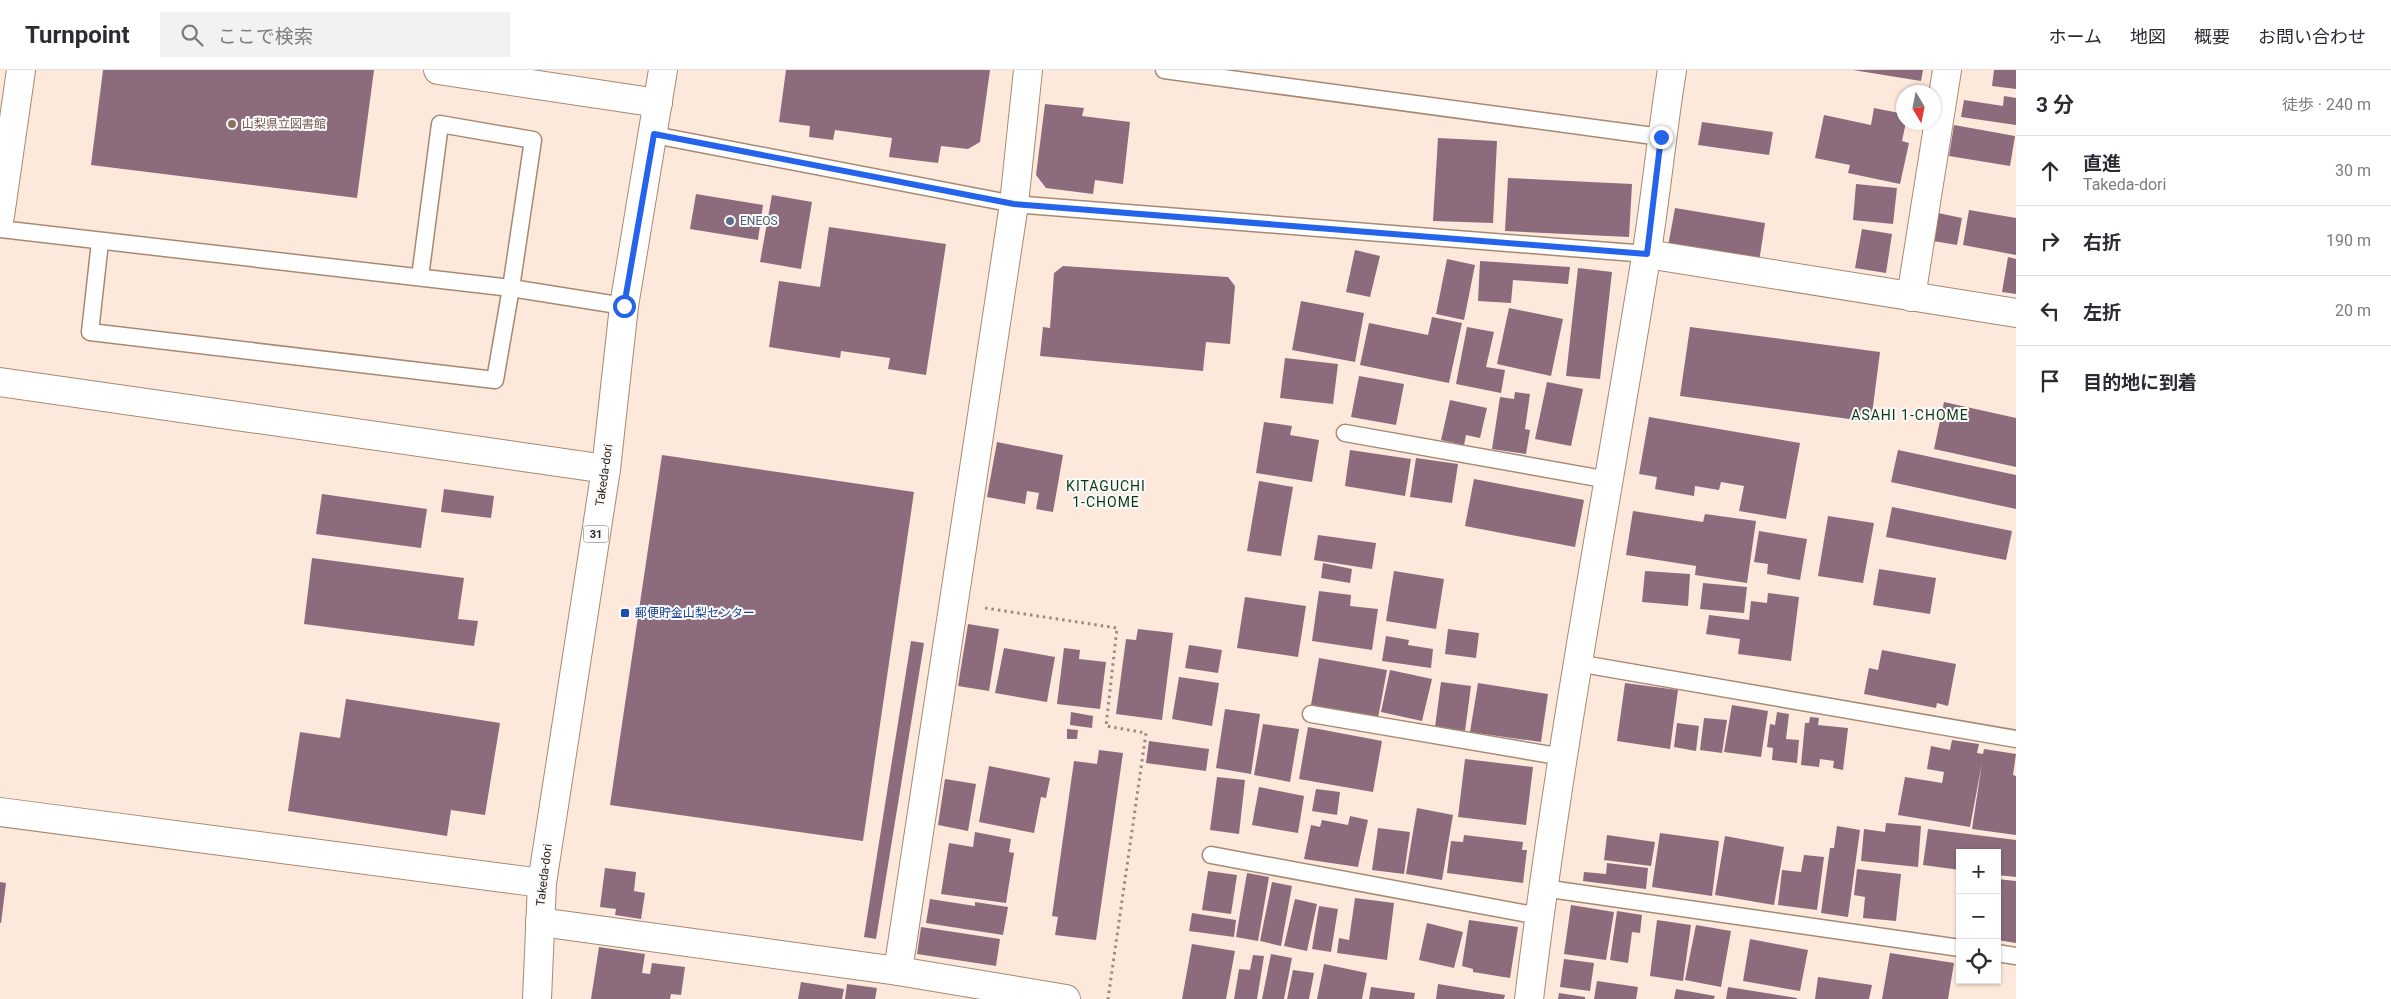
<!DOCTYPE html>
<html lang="ja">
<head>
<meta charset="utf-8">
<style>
  body { margin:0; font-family:Roboto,"Noto Sans JP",sans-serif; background:#f2f2f3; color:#2b2b33 }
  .controls { position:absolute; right:15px; bottom:15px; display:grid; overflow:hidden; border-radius:0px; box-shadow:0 1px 4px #0004 }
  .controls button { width:45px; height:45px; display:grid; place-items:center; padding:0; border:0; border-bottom:1px solid #e1e1e2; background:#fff; color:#2b2b33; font:25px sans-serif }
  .compass { position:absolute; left:1896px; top:15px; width:45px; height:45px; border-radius:50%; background:#fff; box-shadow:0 1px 4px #0004; rotate:170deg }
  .stop { position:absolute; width:15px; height:15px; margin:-11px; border:4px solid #2563eb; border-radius:50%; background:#fff }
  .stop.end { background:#2563eb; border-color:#fff; box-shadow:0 1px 5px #0008 }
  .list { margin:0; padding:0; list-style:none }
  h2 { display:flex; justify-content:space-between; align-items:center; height:65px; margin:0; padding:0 20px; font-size:21px }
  h2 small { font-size:16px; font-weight:400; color:#7c7c81 }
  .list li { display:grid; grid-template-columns:32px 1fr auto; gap:15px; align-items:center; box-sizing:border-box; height:70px; padding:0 20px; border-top:1px solid #e1e1e2 }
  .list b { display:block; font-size:19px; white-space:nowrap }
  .list p { margin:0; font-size:16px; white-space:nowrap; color:#7c7c81 }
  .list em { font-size:16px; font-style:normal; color:#7c7c81 }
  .icon { flex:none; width:28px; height:28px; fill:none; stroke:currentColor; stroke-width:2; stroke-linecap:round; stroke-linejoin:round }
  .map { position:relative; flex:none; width:2016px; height:929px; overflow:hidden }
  header { display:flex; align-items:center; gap:30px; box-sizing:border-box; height:70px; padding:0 25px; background:#fff; border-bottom:1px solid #e1e1e2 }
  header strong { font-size:24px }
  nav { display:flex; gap:28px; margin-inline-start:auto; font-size:18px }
  .search { width:350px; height:45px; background:#f2f2f3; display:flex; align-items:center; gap:12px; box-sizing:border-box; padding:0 18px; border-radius:0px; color:#7c7c81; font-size:19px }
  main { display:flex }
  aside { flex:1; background:#fff }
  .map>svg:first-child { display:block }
  .building { fill:#8c6b7d }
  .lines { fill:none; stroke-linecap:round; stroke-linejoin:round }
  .service-casing { stroke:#a78973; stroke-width:19 }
  .minor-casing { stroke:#a78973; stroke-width:30 }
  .tertiary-casing { stroke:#a78973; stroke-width:30 }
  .primary-casing { stroke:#a78973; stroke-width:30 }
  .path { stroke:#9b8b80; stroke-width:3; stroke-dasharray:2.5 4; stroke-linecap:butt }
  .service { stroke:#fff; stroke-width:16 }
  .minor { stroke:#fff; stroke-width:28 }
  .tertiary { stroke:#fff; stroke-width:28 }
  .primary { stroke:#fff; stroke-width:28 }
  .route { stroke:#2563eb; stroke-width:6 }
  .education-dot { fill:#8d6e63; stroke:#fafafa; stroke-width:2 }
  .service-dot { fill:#5c6f8a; stroke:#fafafa; stroke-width:2 }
  .transit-dot { fill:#1a4fb4; stroke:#fafafa; stroke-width:2 }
  .labels { text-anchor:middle; stroke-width:4; stroke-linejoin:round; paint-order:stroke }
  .shield { fill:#fafafa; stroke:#6d645f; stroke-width:1 }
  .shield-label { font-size:11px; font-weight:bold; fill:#31241c }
  .education-label { font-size:12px; fill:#785e54; stroke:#fafafa; text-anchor:start }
  .service-label { font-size:12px; fill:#4e5e75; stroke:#fafafa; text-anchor:start }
  .street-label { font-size:12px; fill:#31241c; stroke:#fafafa }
  .transit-label { font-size:12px; fill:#164399; stroke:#fafafa; text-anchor:start }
  .neighbourhood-label { font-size:14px; letter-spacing:1px; fill:#0c3812; stroke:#fafafa }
</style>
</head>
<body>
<header>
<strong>Turnpoint</strong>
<div class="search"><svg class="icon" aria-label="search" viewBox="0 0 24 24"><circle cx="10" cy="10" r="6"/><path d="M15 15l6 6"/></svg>ここで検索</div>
<nav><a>ホーム</a><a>地図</a><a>概要</a><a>お問い合わせ</a></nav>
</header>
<main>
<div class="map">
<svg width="2016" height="929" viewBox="0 0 2016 929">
  <rect width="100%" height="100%" fill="#fde9db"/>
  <g class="building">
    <path d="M103 0H374L357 128 91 95Z"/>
    <path d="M786 0H990L980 72 968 79 941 76 938 93 889 87 892 68 835 60 833 70 809 67 810 56 779 52Z"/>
    <path d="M1853 0H1923L1921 11Z"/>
    <path d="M1994 0H2016V19L1992 16Z"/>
    <path d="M2004 26 2016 28V55L1961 47 1964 30 2003 36Z"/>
    <path d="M1045 34 1084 38 1082 46 1130 52 1123 114 1095 110 1093 124 1046 118 1036 105Z"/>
    <path d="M1874 38 1904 44V52H1906L1902 71 1909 73 1900 114 1848 103 1850 95 1815 88 1824 45 1871 55Z"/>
    <path d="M1702 52 1773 62 1769 85 1698 75Z"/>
    <path d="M1954 55 2015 66 2010 96 1949 86Z"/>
    <path d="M1438 68 1497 71 1493 153 1433 151Z"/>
    <path d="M1508 108 1632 114 1629 167 1505 161Z"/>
    <path d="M1856 114 1897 118 1893 154 1853 150Z"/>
    <path d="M696 124 763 135 758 170 690 159Z"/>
    <path d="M772 125 812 132 801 199 760 192Z"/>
    <path d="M1675 138 1765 153 1759 192 1668 176Z"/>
    <path d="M1969 140 2016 148V185L1963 175Z"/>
    <path d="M1938 143 1962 148 1957 175 1933 171Z"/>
    <path d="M829 157 946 174 926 305 888 299 890 288 841 281 840 288 769 277 779 211 820 217Z"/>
    <path d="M1862 159 1892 164 1886 203 1855 198Z"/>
    <path d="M1355 180 1380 186 1370 227 1346 222Z"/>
    <path d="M2008 187 2016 189V224L2002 222Z"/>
    <path d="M1447 189 1475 195 1464 250 1436 244Z"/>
    <path d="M1480 191 1570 197 1568 214 1513 210 1511 233 1478 231Z"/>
    <path d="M1063 196 1228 207 1235 216 1230 274 1206 272 1203 301 1040 286 1043 257 1050 258 1054 203Z"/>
    <path d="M1578 198 1612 202 1600 309 1566 306Z"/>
    <path d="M1301 231 1364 243 1355 292 1292 280Z"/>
    <path d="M1509 238 1563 249 1551 306 1497 294Z"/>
    <path d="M1432 247 1462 253 1449 313 1360 295 1369 253 1428 265Z"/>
    <path d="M1467 257 1494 262 1486 297 1505 300 1501 323 1456 314Z"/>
    <path d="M1690 257 1880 282 1871 352 1680 326Z"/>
    <path d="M1285 288 1338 294 1333 334 1280 328Z"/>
    <path d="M1359 306 1404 314 1396 355 1351 347Z"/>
    <path d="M1547 312 1583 319 1571 376 1535 369Z"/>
    <path d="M1515 322 1530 324 1525 359 1530 360 1526 384 1492 379 1500 327 1514 329Z"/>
    <path d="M1450 330 1487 338 1480 368 1466 365 1464 375 1441 370Z"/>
    <path d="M1944 332 2016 348V397L1934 379Z"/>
    <path d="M1649 347 1800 373 1786 449 1739 441 1744 416 1721 412 1719 420 1695 416 1694 426 1655 419 1657 407 1639 404Z"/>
    <path d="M1264 352 1292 356 1290 365 1319 370 1312 412 1256 403Z"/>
    <path d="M997 372 1063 385 1053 442 1036 439 1039 423 1027 421 1025 434 987 427Z"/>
    <path d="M1350 380 1411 389 1405 426 1345 416Z"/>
    <path d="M1898 380 2016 405V439L1891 412Z"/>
    <path d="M662 385 914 422 863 771 610 735Z"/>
    <path d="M1416 388 1458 394 1452 433 1410 427Z"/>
    <path d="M1474 409 1584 430 1575 477 1465 456Z"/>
    <path d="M1259 411 1293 417 1281 486 1247 481Z"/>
    <path d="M444 419 494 426 491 448 441 442Z"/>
    <path d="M322 424 427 439 421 478 316 464Z"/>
    <path d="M1892 437 2012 461 2006 490 1886 467Z"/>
    <path d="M1633 441 1703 452 1705 444 1756 451 1747 513 1695 505 1696 496 1626 485Z"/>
    <path d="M1828 446 1874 453 1863 513 1818 506Z"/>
    <path d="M1759 461 1807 469 1800 510 1767 504 1768 494 1754 492Z"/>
    <path d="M1318 465 1376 473 1372 499 1314 490Z"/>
    <path d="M312 488 464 508 458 549 478 551 474 576 304 554Z"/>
    <path d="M1323 493 1352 499 1350 513 1321 508Z"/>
    <path d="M1879 499 1936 508 1930 544 1873 535Z"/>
    <path d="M1394 501 1444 509 1436 559 1386 551Z"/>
    <path d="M1645 501 1690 504 1688 536 1642 532Z"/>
    <path d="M1703 513 1747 517 1744 543 1700 539Z"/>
    <path d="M1319 521 1351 525 1350 536 1378 539 1372 580 1312 571Z"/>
    <path d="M1768 523 1799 527 1791 591 1738 584 1740 569 1706 564 1709 545 1749 550 1751 531 1767 533Z"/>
    <path d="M1245 527 1306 536 1298 587 1237 578Z"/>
    <path d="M968 554 999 559 989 621 958 616Z"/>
    <path d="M1138 559 1173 563 1162 650 1116 644 1126 569 1136 570Z"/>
    <path d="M1448 559 1479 563 1476 588 1445 584Z"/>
    <path d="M1386 566 1409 570 1408 575 1433 579 1431 598 1382 591Z"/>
    <path d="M911 571 924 573 876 869 864 867Z"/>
    <path d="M1189 575 1222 580 1218 603 1185 598Z"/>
    <path d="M1004 578 1055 587 1047 632 995 623Z"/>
    <path d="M1064 578 1080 580 1079 589 1106 592 1100 639 1057 634Z"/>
    <path d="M1882 580 1956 594 1948 636 1937 633 1936 638 1864 624 1869 598 1878 600Z"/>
    <path d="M1319 588 1387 600 1378 648 1311 635Z"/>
    <path d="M1390 600 1432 609 1422 651 1381 642Z"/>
    <path d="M1179 607 1219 613 1212 656 1172 649Z"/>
    <path d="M1441 612 1471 616 1465 661 1435 657Z"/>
    <path d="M1478 613 1548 624 1541 672 1470 662Z"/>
    <path d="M1625 613 1678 620 1670 679 1617 671Z"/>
    <path d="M346 629 500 653 485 745 451 740 447 766 288 741 300 662 340 668Z"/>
    <path d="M1732 635 1768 641 1761 687 1724 682Z"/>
    <path d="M1225 639 1260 644 1251 704 1216 698Z"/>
    <path d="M1071 642 1093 646 1092 658 1070 655Z"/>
    <path d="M1777 642 1789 644 1786 669 1799 670 1797 693 1772 690 1773 678 1767 677 1770 654 1775 655Z"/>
    <path d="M1810 647 1819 648 1818 655 1848 658 1843 700 1833 698 1834 691 1820 689 1819 697 1801 695 1805 653H1809Z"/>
    <path d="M1704 648 1727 650 1722 683 1700 680Z"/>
    <path d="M1677 653 1699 656 1696 681 1674 677Z"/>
    <path d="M1263 654 1299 659 1290 712 1254 705Z"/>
    <path d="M1308 657 1382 671 1373 722 1299 709Z"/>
    <path d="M1067 659 1078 660 1077 669H1067Z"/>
    <path d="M1952 670 1979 674 1977 683 1983 684 1984 679 2016 684 2013 705 2016 706V765L1972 759 1982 693 1970 757 1898 745 1905 707 1942 713 1944 702 1927 699 1931 676 1950 680Z"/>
    <path d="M1149 671 1209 679 1206 701 1146 693Z"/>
    <path d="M1099 680 1123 683 1096 870 1055 865 1058 847 1052 846 1074 691 1097 694Z"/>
    <path d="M1465 689 1533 697 1526 755 1458 747Z"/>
    <path d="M989 696 1050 708 1046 728 1041 727 1034 763 979 752Z"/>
    <path d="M1217 707 1245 710 1239 764 1210 760Z"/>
    <path d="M945 709 976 714 968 761 938 755Z"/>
    <path d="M1259 717 1304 726 1298 763 1252 755Z"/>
    <path d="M1316 719 1340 722 1337 745 1312 741Z"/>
    <path d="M1417 738 1453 745 1442 810 1406 804Z"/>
    <path d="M1350 746 1368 750 1358 797 1304 789 1311 755 1320 757 1322 750 1348 755Z"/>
    <path d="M1886 753 1921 756 1918 797 1861 791 1864 759 1885 762Z"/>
    <path d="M1837 756 1860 760 1848 847 1821 843 1830 778H1834Z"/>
    <path d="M1378 758 1410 762 1404 804 1372 800Z"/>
    <path d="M1928 759 2016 770V807L1997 805V783H1960V800L1923 795Z"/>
    <path d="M975 762 1011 769 1009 782 1014 783 1006 833 941 824 949 773 973 777Z"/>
    <path d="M1660 763 1719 771 1712 826 1652 817Z"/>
    <path d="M1464 765 1523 772 1522 780H1527L1523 813 1447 803 1451 771 1463 772Z"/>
    <path d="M1607 765 1655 772 1651 796 1604 790Z"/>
    <path d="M1725 766 1784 777 1774 835 1715 825Z"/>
    <path d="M1804 785 1824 787 1817 840 1778 835 1782 800 1801 802Z"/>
    <path d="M1607 793 1648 798 1646 819 1583 811 1584 802 1606 804Z"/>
    <path d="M605 798 636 802 634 821 645 823 641 849 615 845 616 839 600 837Z"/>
    <path d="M1857 799 1901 804 1896 851 1863 848 1865 827 1854 825Z"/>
    <path d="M1208 801 1237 805 1231 844 1202 840Z"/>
    <path d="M1247 803 1269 807 1258 871 1236 867Z"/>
    <path d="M1997 809 2016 811V873L1997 870Z"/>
    <path d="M0 812 6 813 1 853H0Z"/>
    <path d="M1272 812 1292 816 1281 876 1260 871Z"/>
    <path d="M1355 828 1394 833 1387 890 1337 883 1339 868 1349 870Z"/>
    <path d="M930 829 975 836V832L1008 837 1003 865 926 853Z"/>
    <path d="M1295 829 1317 834 1307 881 1284 876Z"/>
    <path d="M1571 835 1614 842 1606 890 1564 884Z"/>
    <path d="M1319 836 1338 839 1331 882 1312 879Z"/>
    <path d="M1617 841 1642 845 1640 863 1632 862 1628 893 1610 890Z"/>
    <path d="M1192 843 1236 850 1234 867 1189 861Z"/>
    <path d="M1469 850 1518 857 1510 908 1473 902V899L1462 896Z"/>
    <path d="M1657 850 1691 855 1683 911 1650 906Z"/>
    <path d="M1427 853 1463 862 1454 898 1419 890Z"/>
    <path d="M1696 855 1731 861 1721 917 1685 910Z"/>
    <path d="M921 857 1000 869 996 896 917 884Z"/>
    <path d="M1750 869 1808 880 1800 921 1743 911Z"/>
    <path d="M1192 874 1235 881 1226 929H1182Z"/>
    <path d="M599 877 645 884 642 903 650 904 652 893 685 897 681 925 671 924 670 929H591Z"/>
    <path d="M1890 883 1954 893 1948 929H1882Z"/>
    <path d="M1271 884 1292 888 1284 929H1262Z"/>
    <path d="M1253 885 1264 886 1257 929H1234L1239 899 1250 900Z"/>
    <path d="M1564 889 1594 893 1590 921 1560 917Z"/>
    <path d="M1324 894 1367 903 1362 929H1317Z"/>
    <path d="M1293 900 1314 903 1309 929H1287Z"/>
    <path d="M1818 907 1872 915 1869 929H1815Z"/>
    <path d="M1597 911 1638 917 1636 929H1594Z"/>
    <path d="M801 912 844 919 842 929H798Z"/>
    <path d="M847 914 877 918 875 929H845Z"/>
    <path d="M1438 914 1505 925 1504 929H1436Z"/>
    <path d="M1371 917 1415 923 1414 929H1369Z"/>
    <path d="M1728 917 1797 928V929H1726Z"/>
    <path d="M1676 919 1715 926 1714 929H1674Z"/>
    <path d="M1559 923 1585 927V929H1558Z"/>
  </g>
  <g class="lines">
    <g class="service-casing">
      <g id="service">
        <path d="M1164 0 1661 67"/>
        <path d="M654 65 1014 134 1647 184"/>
        <path d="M0 159 511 218 533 70 440 54 420 207"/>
        <path d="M100 172 90 262 495 310 511 218 624 236"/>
        <path d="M1345 363 1609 410"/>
        <path d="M1577 593 2016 669"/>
        <path d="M1311 644 1563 687"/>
        <path d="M1211 785 1539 846"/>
        <path d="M1543 818 1960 878"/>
        <path d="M1997 883 2016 886"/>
      </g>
    </g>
    <g class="minor-casing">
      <g id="minor">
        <path d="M438 0 658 33"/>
        <path d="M1647 184 2016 243"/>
        <path d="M1911 227 1947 0"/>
        <path d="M0 312 606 399"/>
        <path d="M540 852 898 901 1066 929"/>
        <path d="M898 901 1014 134 1028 0"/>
        <path d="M1529 929C1559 680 1606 434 1646 187 1656 125 1662 62 1672 0"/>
      </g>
    </g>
    <g class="tertiary-casing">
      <g id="tertiary">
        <path d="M0 146 21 0"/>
        <path d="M0 742 542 813"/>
      </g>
    </g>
    <g class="primary-casing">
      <path id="primary" d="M537 929 542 813 606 399 624 236 663 0"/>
    </g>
    <path class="path" d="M985 538 1117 558 1106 656 1146 663 1108 929"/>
    <use href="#service" class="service"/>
    <use href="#minor" class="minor"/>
    <use href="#tertiary" class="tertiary"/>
    <use href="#primary" class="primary"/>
  </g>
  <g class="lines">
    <path class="route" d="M624 236 654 64 1014 134 1647 184 1661 67"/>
  </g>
  <circle class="education-dot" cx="232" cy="54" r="5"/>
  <circle class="service-dot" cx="730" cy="151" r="5"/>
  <rect class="transit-dot" x="620" y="538" width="10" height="10" rx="2.5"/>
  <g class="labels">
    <rect class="shield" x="583.5" y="455.5" width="25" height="17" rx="4"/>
    <g class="shield-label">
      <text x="596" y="468">31</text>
    </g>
    <g class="education-label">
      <text x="242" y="58">山梨県立図書館</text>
    </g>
    <g class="service-label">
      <text x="740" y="155">ENEOS</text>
    </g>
    <g class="street-label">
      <text transform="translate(604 405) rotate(-82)" y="4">Takeda-dori</text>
      <text transform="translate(544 805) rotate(-83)" y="4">Takeda-dori</text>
    </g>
    <g class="transit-label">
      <text x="635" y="547">郵便貯金山梨センター</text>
    </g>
    <g class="neighbourhood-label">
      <text x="1910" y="350">ASAHI 1-CHOME</text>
      <text x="1106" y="421">KITAGUCHI<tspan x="1106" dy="16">1-CHOME</tspan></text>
    </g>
  </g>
</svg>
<div class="controls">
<button>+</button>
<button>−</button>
<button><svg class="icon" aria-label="locate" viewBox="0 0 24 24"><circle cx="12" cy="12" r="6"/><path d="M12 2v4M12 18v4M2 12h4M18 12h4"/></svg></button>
</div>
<svg class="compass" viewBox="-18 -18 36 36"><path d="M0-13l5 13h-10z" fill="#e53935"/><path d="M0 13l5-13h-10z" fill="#7c7c81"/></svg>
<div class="stop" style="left:624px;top:236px"></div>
<div class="stop end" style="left:1661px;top:67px"></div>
</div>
<aside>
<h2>3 分<small>徒歩 · 240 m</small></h2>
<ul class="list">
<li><svg class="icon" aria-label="ahead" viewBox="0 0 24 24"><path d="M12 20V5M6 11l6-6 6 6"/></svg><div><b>直進</b><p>Takeda-dori</p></div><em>30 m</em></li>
<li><svg class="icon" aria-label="right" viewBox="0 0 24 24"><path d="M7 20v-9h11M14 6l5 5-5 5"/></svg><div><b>右折</b></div><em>190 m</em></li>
<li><svg class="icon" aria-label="left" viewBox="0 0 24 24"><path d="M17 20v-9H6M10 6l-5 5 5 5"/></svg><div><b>左折</b></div><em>20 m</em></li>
<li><svg class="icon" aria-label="arrive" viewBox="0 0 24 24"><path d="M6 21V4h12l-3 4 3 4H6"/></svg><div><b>目的地に到着</b></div></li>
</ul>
</aside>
</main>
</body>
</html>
